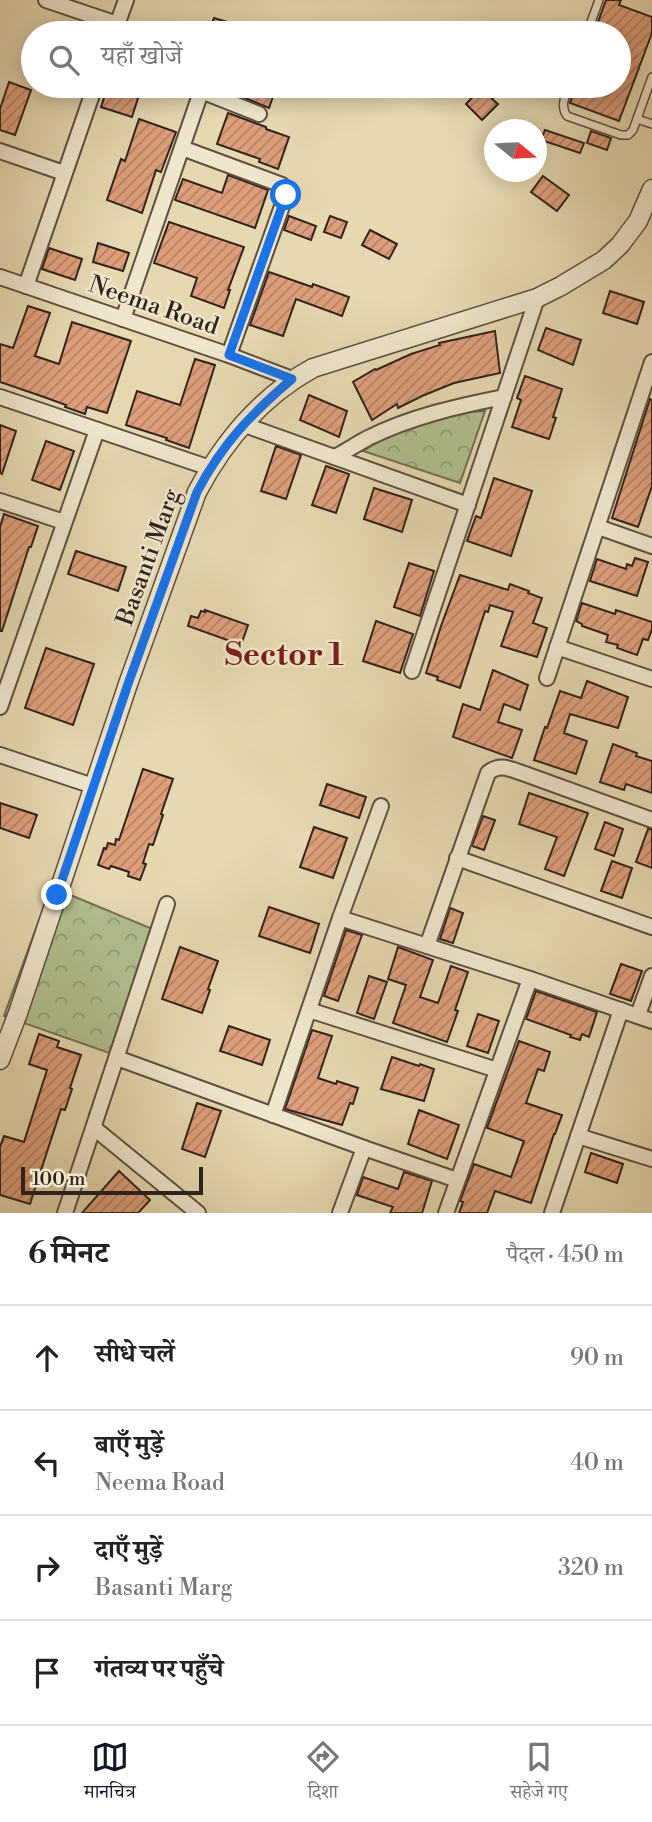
<!DOCTYPE html>
<html lang="hi">
<head>
<meta charset="utf-8">
<style>
  body { margin:0; font-family:"Libre Bodoni","Noto Serif Devanagari",serif; background:#f2f2f2; color:#222 }
  .compass { position:absolute; left:484px; top:119px; width:63px; height:63px; border-radius:50%; background:#fff; box-shadow:0 4px 18px #0003; rotate:108deg }
  .scale { position:absolute; left:21px; bottom:18px; width:182px; box-sizing:border-box; padding-left:7px; border:4px solid #31231c; border-top:0; font-size:19px; line-height:24px; white-space:nowrap; color:#31231c; -webkit-text-stroke:5px #efe6cc; paint-order:stroke }
  .stop { position:absolute; width:21px; height:21px; margin:-16px; border:5px solid #1a73e8; border-radius:50%; background:#fff }
  .stop.end { background:#1a73e8; border-color:#fff; box-shadow:0 2px 7px #0008 }
  .list { margin:0; padding:0; list-style:none }
  h2 { display:flex; justify-content:space-between; align-items:center; height:91px; margin:0; padding:0 28px; font-size:30px }
  h2 small { font-size:23px; font-weight:400; color:#767676 }
  .list li { display:grid; grid-template-columns:46px 1fr auto; gap:21px; align-items:center; box-sizing:border-box; height:105px; padding:0 28px; border-top:2px solid #e0e0e0 }
  .list b { display:block; font-size:26px; white-space:nowrap }
  .list p { margin:0; font-size:23px; white-space:nowrap; color:#767676 }
  .list em { font-size:23px; font-style:normal; color:#767676 }
  .icon { flex:none; width:38px; height:38px; fill:none; stroke:currentColor; stroke-width:2; stroke-linecap:round; stroke-linejoin:round }
  .map { position:relative; flex:none; width:652px; height:1213px; overflow:hidden }
  .search { position:absolute; background:#fff; box-shadow:0 4px 18px #0003; left:21px; right:21px; top:21px; height:77px; display:flex; align-items:center; gap:18px; box-sizing:border-box; padding:0 24px; border-radius:38px; color:#767676; font-size:26px }
  .sheet { height:511px; background:#fff }
  nav { display:flex; justify-content:space-around; align-items:center; box-sizing:border-box; height:98px; border-top:2px solid #e0e0e0; background:#fff; font-size:19px; color:#767676 }
  nav a { display:grid; justify-items:center; gap:4px }
  nav .on { color:#111827 }
  .map>svg:first-child { display:block }
  .forest { fill:url(#forest-crowns); stroke:#717156; stroke-width:2 }
  .building { fill:url(#building-hatch); stroke:#31231c; stroke-width:2 }
  .lines { fill:none; stroke-linecap:round; stroke-linejoin:round }
  .service-casing { stroke:#5e5041; stroke-width:10 }
  .minor-casing { stroke:#5e5041; stroke-width:18 }
  .tertiary-casing { stroke:#5e5041; stroke-width:21 }
  .service { stroke:#efe6cc; stroke-width:7 }
  .minor { stroke:#efe6cc; stroke-width:14 }
  .tertiary { stroke:#efe6cc; stroke-width:18 }
  .route { stroke:#1a73e8; stroke-width:9 }
  .labels { text-anchor:middle; stroke-width:5; stroke-linejoin:round; paint-order:stroke }
  .street-label { font-size:24px; fill:#31231c; stroke:#efe6cc }
  .district-label { font-size:32px; font-weight:bold; fill:#7a1f14; stroke:#efe6cc }
</style>
</head>
<body>
<div class="map">
<svg width="652" height="1213" viewBox="0 0 652 1213">
  <defs>
    <pattern id="forest-crowns" width="20" height="18" patternUnits="userSpaceOnUse" patternTransform="scale(1.75)"><rect width="20" height="18" fill="#b1bf8f"/><path d="M2 6a3 3 0 1 1 6 0M12 15a3 3 0 1 1 6 0" fill="none" stroke="#919b74"/></pattern>
    <pattern id="building-hatch" width="6" height="6" patternUnits="userSpaceOnUse" patternTransform="scale(1.75)"><rect width="6" height="6" fill="#de9f7c"/><path d="M-1 1l2-2M0 6l6-6M5 7l2-2" fill="none" stroke="#b58165"/></pattern>
  </defs>
  <rect width="100%" height="100%" fill="#e6d8b1"/>
  <filter id="stains"><feTurbulence type="fractalNoise" baseFrequency=".00286" numOctaves="4"/><feColorMatrix values="0 0 0 0 .2 0 0 0 0 .09 0 0 0 0 .02 0 0 0 .5 -.17"/></filter>
  <radialGradient id="worn" r=".72"><stop offset=".6" stop-color="#630" stop-opacity="0"/><stop offset="1" stop-color="#630" stop-opacity=".3"/></radialGradient>
  <g class="forest">
    <path d="M485 411 460 483 363 451C377 442 392 432 408 426 432 417 459 412 485 411Z"/>
    <path d="M51 887 155 930 115 1055 4 1016Z"/>
  </g>
  <g class="building">
    <path d="M606 0H621L619 5 652 17V33L619 121 570 103 575 86H619V33H594Z"/>
    <path d="M214 18 234 24 231 33H215L209 31Z"/>
    <path d="M9 82 31 90 15 135 0 130V109Z"/>
    <path d="M108 86H134L131 95 138 98 132 117 101 107Z"/>
    <path d="M241 86H259L275 91 269 108 238 95Z"/>
    <path d="M483 86H506L492 99 498 104 482 120 466 104Z"/>
    <path d="M228 113 266 127V129L289 137 278 169 259 162 260 159 217 144Z"/>
    <path d="M139 119 176 132 161 172 156 170 142 213 107 200 121 159 125 161Z"/>
    <path d="M545 130 584 143 580 153 541 140Z"/>
    <path d="M591 131 611 138 607 150 587 143Z"/>
    <path d="M228 175 268 190 255 228 175 200 183 179 222 193Z"/>
    <path d="M543 176 569 195 557 211 531 192Z"/>
    <path d="M289 216 316 226 311 240 284 230Z"/>
    <path d="M330 216 347 222 341 238 324 232Z"/>
    <path d="M169 222 244 247 228 290H230L224 308 191 296 197 278 154 263Z"/>
    <path d="M370 230 397 244 389 259 362 245Z"/>
    <path d="M98 243 129 253 123 271 93 262Z"/>
    <path d="M49 248 82 259 75 280 42 269Z"/>
    <path d="M269 272 312 287 313 284 349 297 342 316 296 299 283 336 250 325Z"/>
    <path d="M610 291 644 302 637 324 603 313Z"/>
    <path d="M28 306 50 313 35 356 59 364 72 322 131 341 107 413 87 407 85 414 65 407 66 405 44 397 0 382V344L13 348Z"/>
    <path d="M546 328 581 340 573 365 538 350Z"/>
    <path d="M495 331 500 373 454 383 422 396 398 408 397 404 372 420 353 382 375 369 376 370 411 354 440 345 439 343Z"/>
    <path d="M195 359 215 365 189 448 166 440 167 438 126 425 137 391 180 405Z"/>
    <path d="M525 376 562 389 553 417 556 418 549 439 512 427 521 400 517 398Z"/>
    <path d="M309 395 347 411 339 437 300 420Z"/>
    <path d="M650 399 652 400V486L638 527 612 518Z"/>
    <path d="M0 425 16 431 2 474 0 473Z"/>
    <path d="M46 441 74 451 60 490 32 480Z"/>
    <path d="M276 446 301 455 286 499 261 491Z"/>
    <path d="M326 466 349 474 336 513 312 505Z"/>
    <path d="M494 478 532 491 511 556 467 541 476 516 481 518Z"/>
    <path d="M374 488 412 500 402 532 364 519Z"/>
    <path d="M4 514 38 526 31 547H29L2 631H0V527Z"/>
    <path d="M76 551 126 567 118 591 68 574Z"/>
    <path d="M635 558 648 562 637 596 590 581 597 559 626 569 627 564 632 566Z"/>
    <path d="M409 563 434 571 420 616 394 607Z"/>
    <path d="M460 575 508 590 510 584 529 591 528 593 542 598 533 623 547 628 537 657 501 646 513 612 490 605 488 612 485 611 460 688 437 680 438 677 426 673 441 626Z"/>
    <path d="M582 603 615 614 616 610 652 622V629L648 640 643 639 637 655 617 648 618 645 606 642 608 635 582 626V624L576 621Z"/>
    <path d="M205 610 248 625 241 645 188 626 191 616 198 618 201 611 205 612Z"/>
    <path d="M376 621 413 634 400 673 363 661Z"/>
    <path d="M46 648 94 664 73 725 25 708Z"/>
    <path d="M493 670 528 685 520 710 504 704 498 722 522 730 512 758 453 737 463 704 480 710Z"/>
    <path d="M587 681 628 697 618 728 570 714 564 733 587 741 576 774 534 760 545 727 547 728 560 691 581 698Z"/>
    <path d="M613 744 637 753 636 756 652 761V793L626 784 624 790 600 782Z"/>
    <path d="M143 769 173 779 161 814 163 815 153 845 149 844 143 863 146 864 140 880 128 876 129 872 111 866 109 869 98 865 104 848 106 849 108 843 115 845 116 839 119 840Z"/>
    <path d="M327 784 366 797 359 818 320 805Z"/>
    <path d="M529 793 588 813 564 876 545 869 557 837 519 824Z"/>
    <path d="M0 803 37 815 29 838 0 828Z"/>
    <path d="M483 816 495 820 484 850 472 846Z"/>
    <path d="M605 822 623 829 614 856 595 849Z"/>
    <path d="M314 827 347 838 333 878 300 867Z"/>
    <path d="M648 829H652V868L636 862Z"/>
    <path d="M612 861 632 868 622 898 601 891Z"/>
    <path d="M269 907 319 924 310 953 259 936Z"/>
    <path d="M450 908 463 913 453 943 440 939Z"/>
    <path d="M346 930 362 935 338 1001 324 996Z"/>
    <path d="M180 947 218 961 208 989 210 990 202 1013 162 999Z"/>
    <path d="M398 947 433 960 420 997 438 1003 451 966 468 972 455 1010 458 1011 447 1042 393 1023 406 985 388 979Z"/>
    <path d="M621 964 642 971 631 1001 610 994Z"/>
    <path d="M369 976 387 982 374 1019 357 1013Z"/>
    <path d="M536 991 597 1012 589 1037 582 1034 580 1040 570 1037 571 1035 526 1019Z"/>
    <path d="M478 1014 499 1021 488 1053 467 1046Z"/>
    <path d="M229 1026 270 1040 262 1065 220 1051Z"/>
    <path d="M312 1030 332 1036 318 1078 336 1084 337 1081 358 1088 353 1104 350 1103 342 1125 285 1109Z"/>
    <path d="M39 1034 59 1041 57 1047 81 1055 70 1088 72 1089 65 1110 61 1109 30 1204 0 1195V1147L4 1136 24 1142 47 1070 29 1064Z"/>
    <path d="M519 1041 550 1052 544 1071 538 1069 526 1103 562 1115 555 1134H554L531 1203 495 1191 487 1213H459L463 1202 460 1201 474 1164 511 1177 524 1141 487 1128Z"/>
    <path d="M392 1057 419 1066 420 1064 434 1069 424 1101 381 1089Z"/>
    <path d="M197 1103 221 1111 205 1157 182 1149Z"/>
    <path d="M419 1110 459 1125 447 1159 408 1144Z"/>
    <path d="M591 1153 623 1164 617 1183 585 1172Z"/>
    <path d="M119 1171 150 1200 138 1213H82Z"/>
    <path d="M404 1172 432 1181 422 1213H390L393 1207 357 1195 363 1177 398 1189Z"/>
  </g>
  <g class="lines">
    <g class="service-casing">
      <g id="service">
        <path d="M587 33 599 0"/>
        <path d="M569 86C565 97 560 106 567 116L621 135H628L633 130 652 77"/>
        <path d="M637 119 652 124"/>
      </g>
    </g>
    <g class="minor-casing">
      <g id="minor">
        <path d="M46 0 117 24"/>
        <path d="M114 33 126 0"/>
        <path d="M201 91 259 114"/>
        <path d="M182 148 282 185 286 190V195L229 355"/>
        <path d="M0 151 64 173"/>
        <path d="M0 277 229 355 292 379"/>
        <path d="M26 286 95 86"/>
        <path d="M123 319 203 86"/>
        <path d="M0 397 210 468"/>
        <path d="M242 424 468 505"/>
        <path d="M335 457C346 451 357 444 368 438 410 417 458 406 504 397"/>
        <path d="M0 501 64 522"/>
        <path d="M598 527 652 546"/>
        <path d="M557 647 652 679"/>
        <path d="M412 671 537 298"/>
        <path d="M547 678 652 362"/>
        <path d="M0 707 97 430"/>
        <path d="M0 755 93 786"/>
        <path d="M457 858 652 927"/>
        <path d="M340 918 530 979 652 1021"/>
        <path d="M427 946 488 773C500 762 512 770 525 774L652 820"/>
        <path d="M309 1010 497 1070"/>
        <path d="M638 1015 652 976"/>
        <path d="M117 1058 364 1148 457 1180"/>
        <path d="M273 1115 340 918 381 806"/>
        <path d="M94 1128 198 1213"/>
        <path d="M578 1136 652 1159"/>
        <path d="M65 1213 167 904"/>
        <path d="M340 1213 364 1148"/>
        <path d="M446 1213 530 979"/>
        <path d="M552 1213 621 1010"/>
      </g>
    </g>
    <g class="tertiary-casing">
      <path id="tertiary" d="M0 1060 18 1013 128 684 197 492C224 441 262 396 313 368L537 298 561 286 604 260 620 245 638 221 652 189"/>
    </g>
    <use href="#service" class="service"/>
    <use href="#minor" class="minor"/>
    <use href="#tertiary" class="tertiary"/>
  </g>
  <g class="lines">
    <path class="route" d="M57 895 128 684 197 492C222 444 251 414 292 379L229 355 286 195"/>
  </g>
  <g class="labels">
    <g class="street-label">
      <text transform="translate(154 305) rotate(19)" y="8">Neema Road</text>
      <text transform="translate(148 557) rotate(-70)" y="8">Basanti Marg</text>
    </g>
    <g class="district-label">
      <text x="284" y="665">Sector 1</text>
    </g>
  </g>
  <rect width="100%" height="100%" filter="url(#stains)"/>
  <rect width="100%" height="100%" fill="url(#worn)"/>
</svg>
<svg class="compass" viewBox="-18 -18 36 36"><path d="M0-13l5 13h-10z" fill="#e53935"/><path d="M0 13l5-13h-10z" fill="#767676"/></svg>
<div class="scale">100 m</div>
<div class="stop" style="left:286px;top:195px"></div>
<div class="stop end" style="left:57px;top:895px"></div>
<div class="search"><svg class="icon" aria-label="search" viewBox="0 0 24 24"><circle cx="10" cy="10" r="6"/><path d="M15 15l6 6"/></svg>यहाँ खोजें</div>
</div>
<section class="sheet">
<h2>6 मिनट<small>पैदल · 450 m</small></h2>
<ul class="list">
<li><svg class="icon" aria-label="ahead" viewBox="0 0 24 24"><path d="M12 20V5M6 11l6-6 6 6"/></svg><div><b>सीधे चलें</b></div><em>90 m</em></li>
<li><svg class="icon" aria-label="left" viewBox="0 0 24 24"><path d="M17 20v-9H6M10 6l-5 5 5 5"/></svg><div><b>बाएँ मुड़ें</b><p>Neema Road</p></div><em>40 m</em></li>
<li><svg class="icon" aria-label="right" viewBox="0 0 24 24"><path d="M7 20v-9h11M14 6l5 5-5 5"/></svg><div><b>दाएँ मुड़ें</b><p>Basanti Marg</p></div><em>320 m</em></li>
<li><svg class="icon" aria-label="arrive" viewBox="0 0 24 24"><path d="M6 21V4h12l-3 4 3 4H6"/></svg><div><b>गंतव्य पर पहुँचे</b></div></li>
</ul>
</section>
<nav>
<a class="on"><svg class="icon" aria-label="map" viewBox="0 0 24 24"><path d="M3 6l6-2 6 2 6-2v14l-6 2-6-2-6 2zM9 4v14M15 6v14"/></svg>मानचित्र</a>
<a><svg class="icon" aria-label="directions" viewBox="0 0 24 24"><path d="M12 3l9 9-9 9-9-9zM9 14v-3h6M13 9l2 2-2 2"/></svg>दिशा</a>
<a><svg class="icon" aria-label="saved" viewBox="0 0 24 24"><path d="M7 4h10v16l-5-4-5 4z"/></svg>सहेजे गए</a>
</nav>
</body>
</html>
